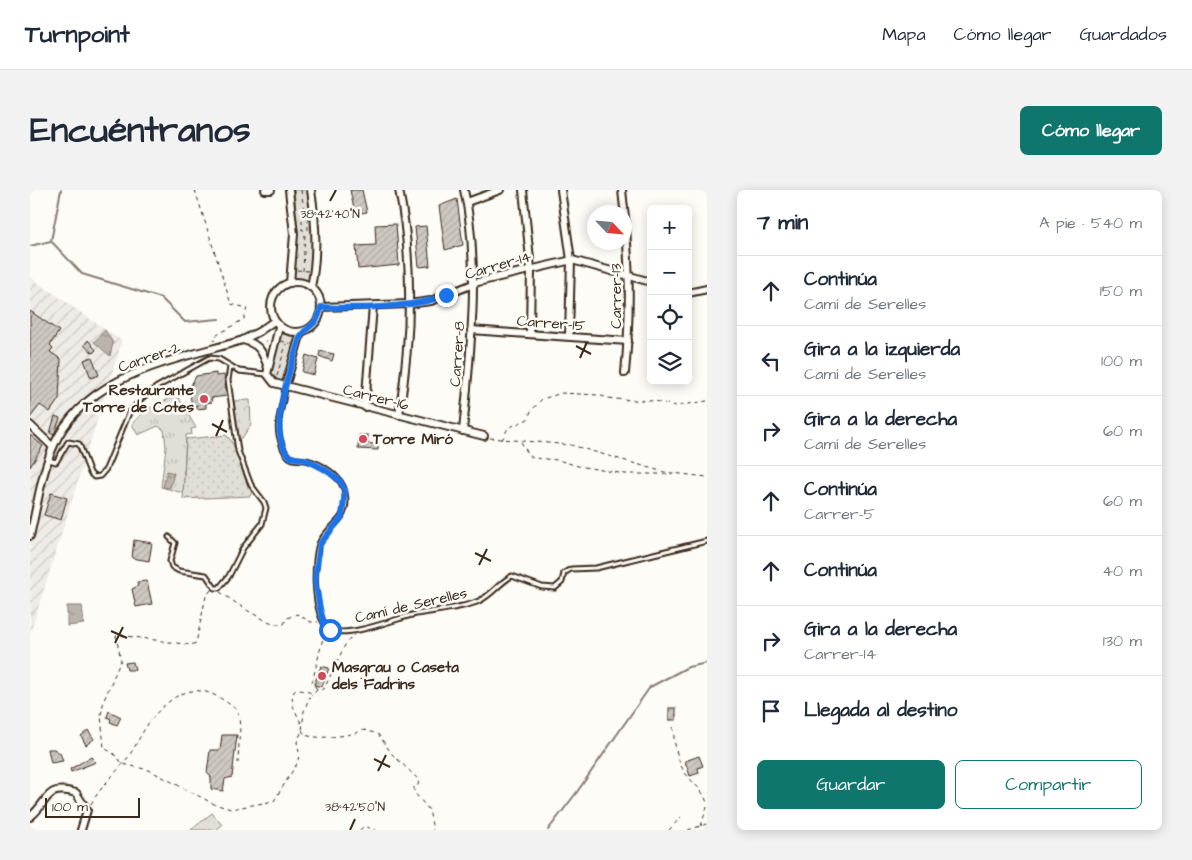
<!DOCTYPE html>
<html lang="es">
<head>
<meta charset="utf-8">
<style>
  body { margin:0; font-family:"Architects Daughter",sans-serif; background:#f2f2f3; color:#1f2937 }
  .controls { position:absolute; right:15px; top:15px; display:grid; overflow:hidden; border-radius:8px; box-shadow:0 2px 12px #0003 }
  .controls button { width:45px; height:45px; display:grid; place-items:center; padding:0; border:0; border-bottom:1px solid #e0e1e3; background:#fff; color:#1f2937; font:25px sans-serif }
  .compass { position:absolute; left:557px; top:15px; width:45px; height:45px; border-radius:50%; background:#fff; box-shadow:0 2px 12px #0003; rotate:116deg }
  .scale { position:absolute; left:15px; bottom:12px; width:95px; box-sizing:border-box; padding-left:5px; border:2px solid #3b2a1e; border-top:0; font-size:14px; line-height:18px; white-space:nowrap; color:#3b2a1e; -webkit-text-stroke:4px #fdfcf7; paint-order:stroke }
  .stop { position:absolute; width:15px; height:15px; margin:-11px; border:4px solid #1a73e8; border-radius:50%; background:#fff }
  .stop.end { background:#1a73e8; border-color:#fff; box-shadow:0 1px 5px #0008 }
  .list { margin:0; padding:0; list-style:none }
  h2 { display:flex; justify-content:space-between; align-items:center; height:65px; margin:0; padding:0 20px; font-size:21px }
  h2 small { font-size:16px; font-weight:400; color:#747a83 }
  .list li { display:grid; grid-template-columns:32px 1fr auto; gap:15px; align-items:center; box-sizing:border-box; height:70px; padding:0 20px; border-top:1px solid #e0e1e3 }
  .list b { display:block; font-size:19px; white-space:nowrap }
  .list p { margin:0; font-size:16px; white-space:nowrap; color:#747a83 }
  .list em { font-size:16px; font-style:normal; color:#747a83 }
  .actions { display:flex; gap:10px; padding:15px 20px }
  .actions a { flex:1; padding:11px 0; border:1px solid #0f766e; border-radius:8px; text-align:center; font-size:18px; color:#0f766e }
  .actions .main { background:#0f766e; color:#fff }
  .icon { flex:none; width:28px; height:28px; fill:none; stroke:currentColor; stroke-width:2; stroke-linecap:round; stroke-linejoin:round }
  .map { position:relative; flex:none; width:677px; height:640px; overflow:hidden; border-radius:8px }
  header { display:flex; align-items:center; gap:30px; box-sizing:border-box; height:70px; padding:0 25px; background:#fff; border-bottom:1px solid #e0e1e3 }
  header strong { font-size:24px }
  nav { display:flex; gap:28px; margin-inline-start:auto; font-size:18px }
  .intro { display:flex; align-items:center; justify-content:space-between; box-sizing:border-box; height:120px; padding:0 30px }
  h1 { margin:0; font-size:35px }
  .button { padding:12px 22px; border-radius:8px; background:#0f766e; color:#fff; font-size:18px; font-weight:700 }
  main { display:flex; gap:30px; padding:0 30px }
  aside { flex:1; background:#fff; border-radius:8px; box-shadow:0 2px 12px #0003 }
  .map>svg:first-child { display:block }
  .industrial { fill:url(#industrial-furrows) }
  .grass { fill:url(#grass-tufts); stroke:#8e847a }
  .forest { fill:url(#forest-crowns); stroke:#8e847a }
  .park { fill:#e1ded7; stroke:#8e847a }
  .garden { fill:url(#garden-dots); stroke:#8e847a }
  .water { fill:url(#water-ripples); stroke:#887d74 }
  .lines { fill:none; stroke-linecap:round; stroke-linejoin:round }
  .stream { stroke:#887d74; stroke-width:2 }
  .building { fill:url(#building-hatch); stroke:#3b2a1e }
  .lane-casing { stroke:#3b2a1e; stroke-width:7 }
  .street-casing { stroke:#3b2a1e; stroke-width:10 }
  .path { stroke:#3b2a1e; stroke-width:1; stroke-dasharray:4 4; stroke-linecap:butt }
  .lane { stroke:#fdfcf7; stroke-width:3 }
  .street { stroke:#fdfcf7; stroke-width:6 }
  .route { stroke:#1a73e8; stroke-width:6 }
  .ticks { fill:none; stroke:#3b2a1e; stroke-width:2 }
  .poi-dot { fill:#d1495b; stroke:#fdfcf7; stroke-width:2 }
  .labels { text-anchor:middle; stroke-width:5; stroke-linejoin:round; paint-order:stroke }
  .street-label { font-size:15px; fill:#3b2a1e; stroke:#fdfcf7 }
  .poi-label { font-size:15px; font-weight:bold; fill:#3b2a1e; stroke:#fdfcf7; text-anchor:start }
  .ticks-label { font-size:12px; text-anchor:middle; fill:#3b2a1e; stroke:#fdfcf7; stroke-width:5; stroke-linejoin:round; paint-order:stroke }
</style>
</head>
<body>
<header>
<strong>Turnpoint</strong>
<nav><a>Mapa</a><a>Cómo llegar</a><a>Guardados</a></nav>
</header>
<div class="intro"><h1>Encuéntranos</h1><a class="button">Cómo llegar</a></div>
<main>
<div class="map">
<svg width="677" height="640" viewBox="0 0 677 640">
  <defs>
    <pattern id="industrial-furrows" width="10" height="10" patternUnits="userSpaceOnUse" patternTransform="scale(1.25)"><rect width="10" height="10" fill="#efece7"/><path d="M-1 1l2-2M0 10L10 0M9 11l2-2" fill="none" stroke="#cecbc6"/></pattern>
    <pattern id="grass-tufts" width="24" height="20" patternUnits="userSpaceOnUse" patternTransform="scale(1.25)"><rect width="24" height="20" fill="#e1ded7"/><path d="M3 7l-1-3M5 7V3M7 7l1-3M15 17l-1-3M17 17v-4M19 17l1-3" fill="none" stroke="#c2bfb8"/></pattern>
    <pattern id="forest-crowns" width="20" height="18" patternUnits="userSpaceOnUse" patternTransform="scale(1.25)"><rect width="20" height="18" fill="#e1ded7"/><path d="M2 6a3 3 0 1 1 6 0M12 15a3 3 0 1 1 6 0" fill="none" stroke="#c2bfb8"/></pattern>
    <pattern id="garden-dots" width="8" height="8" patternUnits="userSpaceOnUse" patternTransform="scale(1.25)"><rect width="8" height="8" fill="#e1ded7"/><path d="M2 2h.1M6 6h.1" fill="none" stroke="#c2bfb8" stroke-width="1.8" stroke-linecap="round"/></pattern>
    <pattern id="water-ripples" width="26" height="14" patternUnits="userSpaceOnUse" patternTransform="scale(1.25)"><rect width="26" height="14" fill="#bbb4ad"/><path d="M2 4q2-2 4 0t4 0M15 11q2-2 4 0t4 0" fill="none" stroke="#99938c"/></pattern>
    <pattern id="building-hatch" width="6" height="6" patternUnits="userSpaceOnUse" patternTransform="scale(1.25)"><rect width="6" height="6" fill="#cdc8c2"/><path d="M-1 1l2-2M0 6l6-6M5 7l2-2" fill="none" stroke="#b1aca6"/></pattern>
  </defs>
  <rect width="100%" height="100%" fill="#fdfcf7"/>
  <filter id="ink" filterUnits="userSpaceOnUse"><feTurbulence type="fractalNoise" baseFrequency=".02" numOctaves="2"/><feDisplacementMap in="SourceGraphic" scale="10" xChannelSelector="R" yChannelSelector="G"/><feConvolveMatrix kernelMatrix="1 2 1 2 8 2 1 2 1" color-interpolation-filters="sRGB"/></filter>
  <g filter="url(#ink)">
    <path class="industrial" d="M0 87 92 151 0 444Z"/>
    <path class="grass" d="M147 205 166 238 161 239 162 244 156 245 153 303 131 297 136 257 134 240 128 236 108 245 102 234C113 219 131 213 147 205Z"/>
    <path class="forest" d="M220 210 221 235 212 248H209L204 211Z"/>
    <g class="park">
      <path d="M264 0H279L283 57 280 92 264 89 268 42Z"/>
      <path d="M251 143 266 147 253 193H248L240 184Z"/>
      <path d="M182 623 192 635 186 640H161Z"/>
    </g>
    <path class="garden" d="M196 245C209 256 211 286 222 302L220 306 153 309 156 249Z"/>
    <g class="water">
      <path d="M75 140 83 153 80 166 64 152Z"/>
      <path d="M137 281 144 283 140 298 133 297Z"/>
      <path d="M37 416H52L54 434 37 436Z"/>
    </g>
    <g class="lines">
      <g class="stream">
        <path d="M21 51 52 84 131 108 155 132 189 129"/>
        <path d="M21 51 31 0"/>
        <path d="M0 56 21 51"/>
        <path d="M518 640 547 602 620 497 658 477 677 473"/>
      </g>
    </g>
    <g class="building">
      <path d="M320 0H332L337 22 325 24Z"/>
      <path d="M427 9 433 55 415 60 409 16Z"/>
      <path d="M366 34 369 75 328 79 326 56 346 55 345 35Z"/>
      <path d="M396 36 400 76 389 77 385 37Z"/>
      <path d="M0 121 29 141 20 155 23 158 20 162 31 169 29 209 20 222 10 215 0 228Z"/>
      <path d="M58 150 66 160 63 163 54 155Z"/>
      <path d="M290 161 304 164 302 171 289 166Z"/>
      <path d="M276 165 288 169 284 185 272 182Z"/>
      <path d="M62 167 69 185 61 188 54 170Z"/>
      <path d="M186 183V186L194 185 197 206 181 208 182 212 176 213V218L167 219V215L162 216 159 199 166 186Z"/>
      <path d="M25 226 30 228 24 245 20 243Z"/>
      <path d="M0 245 13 256 0 277Z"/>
      <path d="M329 245H338V253L348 255V260L328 259Z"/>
      <path d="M21 303 37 308 31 330 14 325Z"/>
      <path d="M104 350 122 353 119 371 102 368Z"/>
      <path d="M117 391 122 414 106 417 102 399 108 396 107 392Z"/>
      <path d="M103 472 105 480H97L95 473Z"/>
      <path d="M291 476 299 478 292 497 284 495Z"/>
      <rect x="639" y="518" width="7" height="12"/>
      <path d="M79 521 91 527 87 535 80 532 81 529 77 527Z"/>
      <path d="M58 540 64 549 56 555 51 546Z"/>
      <path d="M192 545H207L202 587 195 589 193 601 181 599V587L177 583 180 560H190Z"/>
      <path d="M18 559H24L30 563 33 571 21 573Z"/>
      <path d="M669 566 673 576 668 578 669 583 660 586 655 571Z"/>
      <path d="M61 567 66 572 41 582 40 579Z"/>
    </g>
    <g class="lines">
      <g class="lane-casing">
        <g id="lane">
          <path d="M255 197C254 214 246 228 249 245 251 253 254 265 261 268 266 271 271 269 276 270 291 273 313 287 315 303 321 332 297 334 289 354 283 372 282 432 302 440 319 448 367 428 386 424 407 420 430 419 449 411 462 405 470 392 482 386L512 397 525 398 532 392 534 383 541 379 566 378 677 351"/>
          <path d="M19 270 26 272 38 252 49 254 60 283 64 287 70 286 76 279 99 223 112 208 127 197 179 168 189 169 209 181 236 184"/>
          <path d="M139 347 145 353 140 371 142 377 149 381 176 385 185 398H189L199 386 213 358 232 334 236 318 234 312 221 295 208 261 198 190 200 177"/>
        </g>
      </g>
      <g class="street-casing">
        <g id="street">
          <path d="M235 0H241"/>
          <path d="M259 0 264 44 260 93"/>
          <path d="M369 0C384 74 381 151 369 225"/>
          <path d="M493 0 501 79 500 143"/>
          <path d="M531 0 541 70 539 146"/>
          <path d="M592 0C600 61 601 121 595 183"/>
          <path d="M437 12 470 0"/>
          <circle cx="266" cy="117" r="25"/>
          <path d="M281 97C288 65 286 32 281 0"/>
          <path d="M658 103 677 99"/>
          <path d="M291 117 379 114 401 111 448 92 542 70 621 92"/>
          <path d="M249 137 237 184 244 193 454 246"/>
          <path d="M441 140 598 151"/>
          <path d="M213 150C229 154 233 162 238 178"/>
          <path d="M255 197 271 142"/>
          <path d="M335 217 343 116"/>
          <path d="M0 235 23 257"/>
          <path d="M433 241C440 166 451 74 434 0"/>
          <path d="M0 346C7 317 11 285 23 257 55 183 144 171 213 150L230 141 244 131"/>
          <path d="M0 627C20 611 14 594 46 603L57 620 51 640"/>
        </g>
      </g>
      <g class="path">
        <path d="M165 0 201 114 217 118 214 129 187 145 184 151"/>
        <path d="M271 0 274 20"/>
        <path d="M278 20V40H272V21Z"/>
        <path d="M267 80 278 81"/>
        <path d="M273 81 275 42"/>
        <path d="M251 151 262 154"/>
        <path d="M234 153 240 148"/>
        <path d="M247 186 256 154"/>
        <path d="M460 248 541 255 634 282 677 287"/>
        <path d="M472 250 478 238 498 229 501 221 512 209 532 203 567 205 583 209 625 211 646 216 677 211"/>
        <path d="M491 252 499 265 503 268 528 270 548 276 595 284H642"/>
        <path d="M181 400 176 406 166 453 161 455 89 445 86 446 91 470 74 510 71 525 74 558 83 563 93 574 119 580 184 614 201 619 244 611 268 572 269 562 267 552 272 541 274 521 279 508 287 500 294 499 316 453 324 445"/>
        <path d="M190 402C203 411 240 438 254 434L257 428 267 424 281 432H288"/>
        <path d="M287 499 282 493 295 440"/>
        <path d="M271 533 263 516 262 505 266 499 283 503"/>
        <path d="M643 537C644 551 647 573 656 584 664 595 673 599 677 613"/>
        <path d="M272 540 275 545C289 550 320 546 334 540L348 544 362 564 389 590 388 595 384 597V602L399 620 403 640"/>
        <path d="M61 614C71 596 87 582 99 566 107 554 114 538 123 527 153 493 175 493 208 521L210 536 208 573"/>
        <path d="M671 636 677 617"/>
        <path d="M330 640 334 636 345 640"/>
        <path d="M639 640 651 627"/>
        <path d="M658 640 677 634"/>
      </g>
      <use href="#lane" class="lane"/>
      <use href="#street" class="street"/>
    </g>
  </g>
  <g class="lines" filter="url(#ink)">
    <path class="route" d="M300 440 294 434 290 419 285 390 290 354 312 327 315 301 310 291 296 280 277 270 260 267C235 243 261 179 269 150 274 135 287 140 291 117 323 119 388 118 416 105"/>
  </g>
  <path class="ticks" d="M300 11 306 0M546 156 561 164M550 168 557 152M182 234 197 242M186 246 193 230M445 363 461 371M449 375 457 359M81 441 97 448M85 453 93 437M344 569 360 577M348 581 356 565M320 640 325 629"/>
  <g class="poi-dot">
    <circle cx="174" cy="209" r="5"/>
    <circle cx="333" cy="249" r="5"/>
    <circle cx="292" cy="486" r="5"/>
  </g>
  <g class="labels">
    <g class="street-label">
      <text transform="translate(468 75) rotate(-16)" y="5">Carrer-14</text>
      <text transform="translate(586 106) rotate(-90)" y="5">Carrer-13</text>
      <text transform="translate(521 133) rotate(4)" y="5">Carrer-15</text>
      <text transform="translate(427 164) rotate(-86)" y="5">Carrer-8</text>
      <text transform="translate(119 167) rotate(-19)" y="5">Carrer-2</text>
      <text transform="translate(346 207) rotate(14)" y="5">Carrer-16</text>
      <text transform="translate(381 415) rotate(-13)" y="5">Camí de Serelles</text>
    </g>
    <g class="poi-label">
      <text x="164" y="205" text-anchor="end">Restaurante<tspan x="164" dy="17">Torre de Cotes</tspan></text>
      <text x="343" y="254">Torre Miró</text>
      <text x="302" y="482">Masgrau o Caseta<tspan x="302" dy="17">dels Fadrins</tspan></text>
    </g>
  </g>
  <g class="ticks-label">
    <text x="300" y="28">38°42'40"N</text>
    <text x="325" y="621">38°42'50"N</text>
  </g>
</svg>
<div class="controls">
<button>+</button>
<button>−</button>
<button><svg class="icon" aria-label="locate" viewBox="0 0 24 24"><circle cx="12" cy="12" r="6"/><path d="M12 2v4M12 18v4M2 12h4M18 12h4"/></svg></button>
<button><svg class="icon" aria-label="layers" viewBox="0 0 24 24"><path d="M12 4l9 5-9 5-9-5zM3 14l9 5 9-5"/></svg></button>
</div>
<svg class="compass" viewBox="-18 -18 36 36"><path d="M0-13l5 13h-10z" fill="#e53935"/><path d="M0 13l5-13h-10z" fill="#747a83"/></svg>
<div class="scale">100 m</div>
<div class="stop" style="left:300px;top:440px"></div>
<div class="stop end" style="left:416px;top:105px"></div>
</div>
<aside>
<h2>7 min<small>A pie · 540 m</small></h2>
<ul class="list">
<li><svg class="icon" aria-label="ahead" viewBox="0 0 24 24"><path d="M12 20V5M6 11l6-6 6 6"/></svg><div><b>Continúa</b><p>Camí de Serelles</p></div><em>150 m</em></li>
<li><svg class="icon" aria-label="left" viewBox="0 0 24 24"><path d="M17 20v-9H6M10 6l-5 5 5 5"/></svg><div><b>Gira a la izquierda</b><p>Camí de Serelles</p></div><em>100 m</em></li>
<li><svg class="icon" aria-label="right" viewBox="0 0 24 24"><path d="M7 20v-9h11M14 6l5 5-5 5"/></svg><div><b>Gira a la derecha</b><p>Camí de Serelles</p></div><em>60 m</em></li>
<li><svg class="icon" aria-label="ahead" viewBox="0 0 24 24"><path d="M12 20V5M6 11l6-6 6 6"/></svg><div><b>Continúa</b><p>Carrer-5</p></div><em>60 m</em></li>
<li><svg class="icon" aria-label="ahead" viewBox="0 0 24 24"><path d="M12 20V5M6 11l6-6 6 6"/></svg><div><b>Continúa</b></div><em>40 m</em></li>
<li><svg class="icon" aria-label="right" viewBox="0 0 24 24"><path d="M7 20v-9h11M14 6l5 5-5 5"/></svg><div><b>Gira a la derecha</b><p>Carrer-14</p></div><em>130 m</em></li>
<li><svg class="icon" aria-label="arrive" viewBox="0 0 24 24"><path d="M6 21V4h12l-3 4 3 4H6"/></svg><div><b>Llegada al destino</b></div></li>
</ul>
<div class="actions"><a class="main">Guardar</a><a>Compartir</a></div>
</aside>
</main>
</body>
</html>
